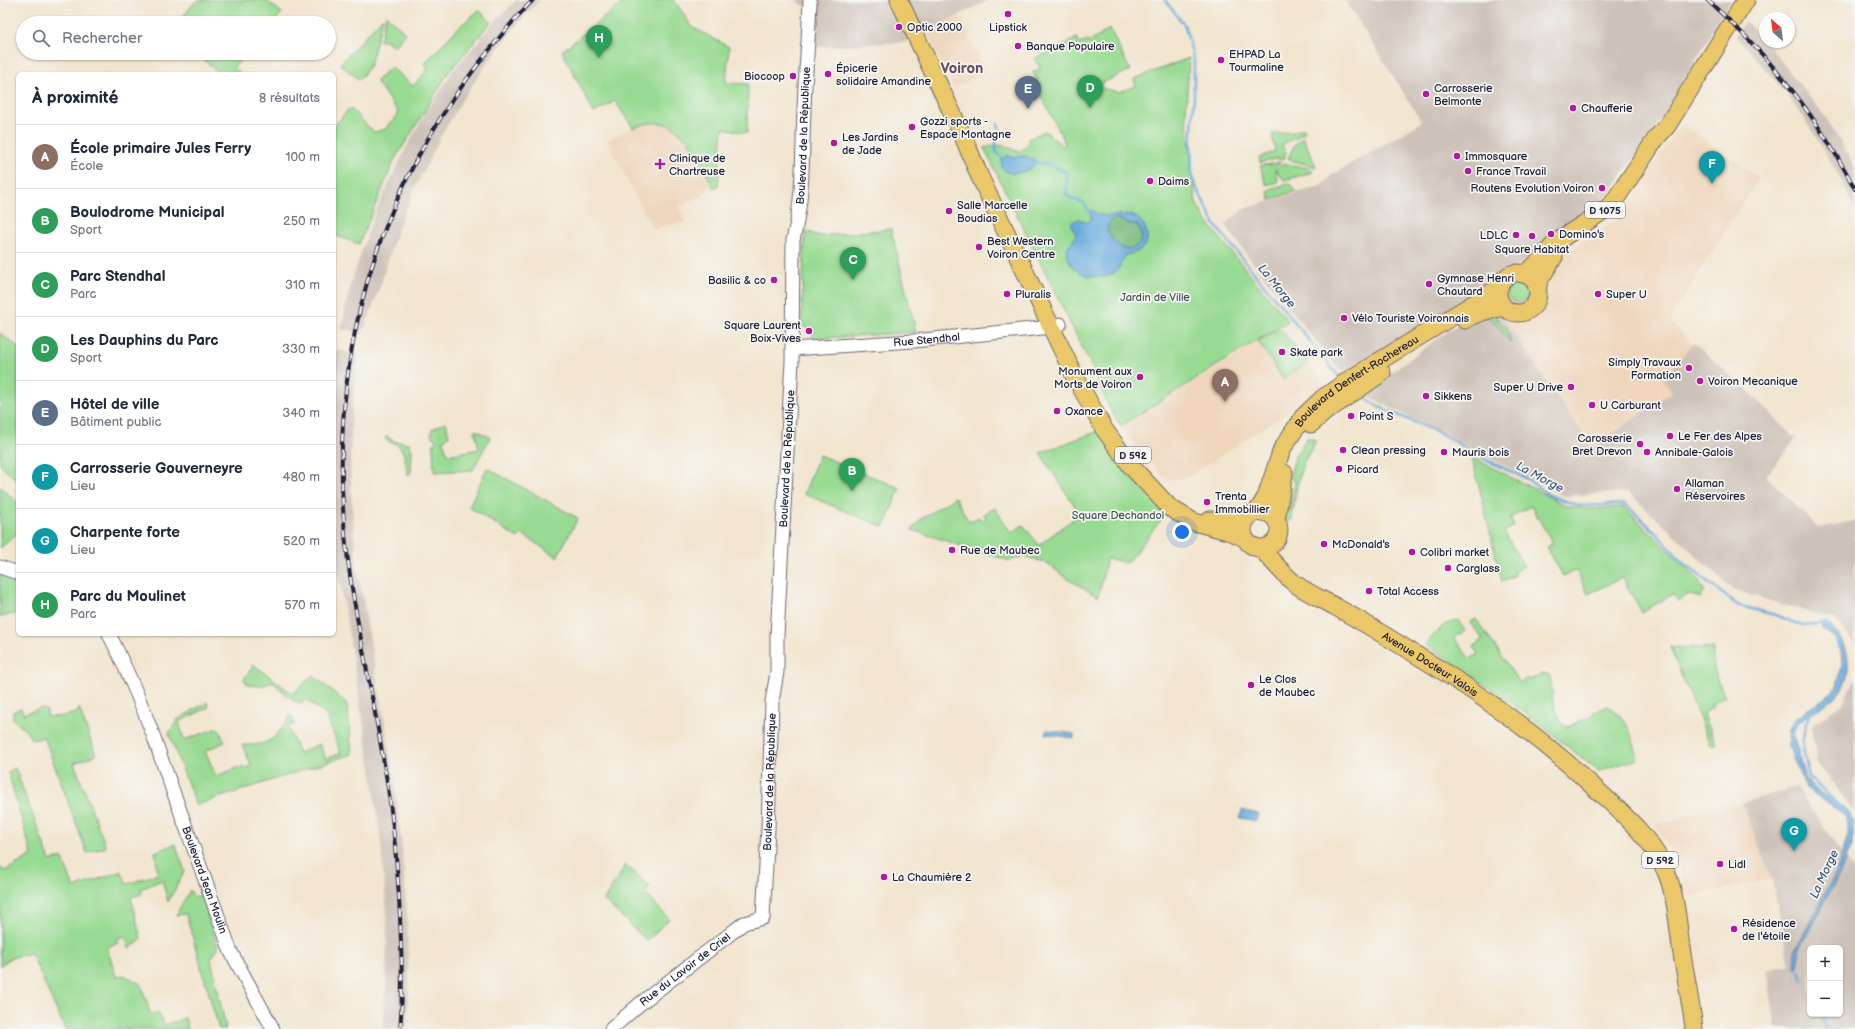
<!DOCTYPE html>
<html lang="fr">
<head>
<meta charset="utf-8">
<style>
  body { margin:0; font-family:"Balsamiq Sans",sans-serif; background:#f6f6f7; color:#1f2937 }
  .controls { position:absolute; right:12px; bottom:12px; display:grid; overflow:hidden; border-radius:6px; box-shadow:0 1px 3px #0004 }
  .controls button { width:36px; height:36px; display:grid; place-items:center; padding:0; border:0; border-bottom:1px solid #e0e1e3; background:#fff; color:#1f2937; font:20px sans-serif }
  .compass { position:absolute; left:1759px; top:12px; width:36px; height:36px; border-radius:50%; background:#fff; box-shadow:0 1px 3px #0004; rotate:332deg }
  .you { position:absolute; left:1182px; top:532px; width:14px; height:14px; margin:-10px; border:3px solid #fff; border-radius:50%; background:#1a73e8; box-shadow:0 0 0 6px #1a73e833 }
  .badge { display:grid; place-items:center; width:26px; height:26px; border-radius:50%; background:#1a73e8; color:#fff; font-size:13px; font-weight:700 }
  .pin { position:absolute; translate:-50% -33px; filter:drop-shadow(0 1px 2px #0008) }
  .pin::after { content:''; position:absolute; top:21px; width:14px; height:12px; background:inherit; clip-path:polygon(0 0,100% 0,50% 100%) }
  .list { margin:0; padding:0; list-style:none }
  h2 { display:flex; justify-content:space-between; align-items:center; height:52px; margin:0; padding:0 16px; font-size:17px }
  h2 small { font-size:13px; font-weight:400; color:#747a83 }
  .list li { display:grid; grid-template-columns:26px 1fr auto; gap:12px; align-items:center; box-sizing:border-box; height:64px; padding:0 16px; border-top:1px solid #e0e1e3 }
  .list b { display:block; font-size:15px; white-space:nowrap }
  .list p { margin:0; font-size:13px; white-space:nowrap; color:#747a83 }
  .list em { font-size:13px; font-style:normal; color:#747a83 }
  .icon { flex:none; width:22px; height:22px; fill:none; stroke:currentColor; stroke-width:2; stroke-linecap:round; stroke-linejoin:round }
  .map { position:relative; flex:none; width:1855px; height:1029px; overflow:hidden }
  .search { position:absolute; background:#fff; box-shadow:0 1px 3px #0004; left:16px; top:16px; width:320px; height:44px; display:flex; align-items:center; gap:10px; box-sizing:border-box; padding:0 14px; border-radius:22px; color:#747a83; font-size:15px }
  .panel { position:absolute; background:#fff; box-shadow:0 1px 3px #0004; left:16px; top:72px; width:320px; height:564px; border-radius:6px }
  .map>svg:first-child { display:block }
  .built { fill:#efd6bc }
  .industrial { fill:#cdc2b9; fill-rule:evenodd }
  .green { fill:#97da91; stroke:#5c7e66 }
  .forest { fill:#79ba7b; stroke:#4e6e5b }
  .water { fill:#69acde; stroke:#46678c; fill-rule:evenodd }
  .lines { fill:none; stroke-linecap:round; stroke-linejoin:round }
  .stream { stroke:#69acde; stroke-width:2.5 }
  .minor-casing { stroke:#6b666f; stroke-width:15 }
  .major-casing { stroke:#6b666f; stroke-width:19 }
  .minor { stroke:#fff; stroke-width:13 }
  .major { stroke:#eac769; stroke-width:17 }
  .rail-casing { stroke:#22223b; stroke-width:4 }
  .rail { stroke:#f6f6f2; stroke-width:2.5; stroke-dasharray:8; stroke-linecap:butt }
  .poi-dot { fill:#b5179e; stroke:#f6f6f2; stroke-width:1.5 }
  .labels { text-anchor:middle; stroke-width:3.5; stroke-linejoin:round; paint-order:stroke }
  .shield { fill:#f6f6f2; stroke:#626272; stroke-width:1 }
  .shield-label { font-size:10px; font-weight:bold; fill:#22223b }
  .poi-label { font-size:11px; fill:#22223b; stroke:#f6f6f2; text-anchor:start }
  .street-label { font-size:11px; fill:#22223b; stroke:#f6f6f2 }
  .park-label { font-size:11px; fill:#455955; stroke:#f6f6f2 }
  .water-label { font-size:12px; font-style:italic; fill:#3e597c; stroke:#f6f6f2 }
  .district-label { font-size:15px; font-weight:bold; fill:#6b4f5b; stroke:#f6f6f2 }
</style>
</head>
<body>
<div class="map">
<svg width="1855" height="1029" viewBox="0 0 1855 1029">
  <rect width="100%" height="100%" fill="#f6f6f2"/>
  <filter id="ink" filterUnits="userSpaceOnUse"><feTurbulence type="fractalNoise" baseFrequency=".025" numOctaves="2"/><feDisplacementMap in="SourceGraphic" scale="8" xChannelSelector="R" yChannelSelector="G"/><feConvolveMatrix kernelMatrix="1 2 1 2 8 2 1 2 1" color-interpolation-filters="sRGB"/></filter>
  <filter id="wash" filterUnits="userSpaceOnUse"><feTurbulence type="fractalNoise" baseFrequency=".012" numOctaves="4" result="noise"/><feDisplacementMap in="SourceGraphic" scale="16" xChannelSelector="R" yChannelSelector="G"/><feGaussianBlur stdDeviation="0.9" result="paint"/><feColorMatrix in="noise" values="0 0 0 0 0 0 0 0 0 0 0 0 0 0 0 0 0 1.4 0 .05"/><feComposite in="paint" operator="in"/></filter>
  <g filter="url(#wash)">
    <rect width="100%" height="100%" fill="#f2e5cf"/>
    <g class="built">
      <path d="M910 0H951L987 72 954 88Z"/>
      <path d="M656 122 666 123 674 127 688 139 714 188 678 207 686 222 660 226 657 230 651 226 607 140 641 124Z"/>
      <path d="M1681 123 1759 178 1675 310 1670 322 1692 344 1666 376 1672 392 1592 448 1491 300 1608 226 1627 211 1641 184Z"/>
      <path d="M1258 342 1283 380 1310 363 1325 387 1187 478 1166 480 1121 428Z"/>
      <path d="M1742 803 1772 879 1687 897 1677 863 1656 824 1723 805Z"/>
    </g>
    <g class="industrial">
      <path d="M516 0H540L524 16 496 51 464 97 441 136 414 190 396 233 381 284 363 333 341 329 351 283 374 215 406 148 426 112 453 71 496 20Z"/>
      <path d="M794 0H989L906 42 803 48 806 7Z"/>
      <path d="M1345 0H1731L1659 122 1600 206 1533 256 1348 375 1335 365 1247 255 1225 224 1244 209 1323 185 1330 176 1422 122Z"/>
      <path d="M1745 21 1774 50 1773 51 1826 118 1849 156 1855 168V210L1842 181 1814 134 1787 94 1736 36Z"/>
      <path d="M1491 300 1592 448 1672 392 1664 381 1666 376 1692 344H1695L1751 394 1796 439 1766 476 1818 528 1855 521V644L1836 620 1733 590 1628 492 1564 496 1362 393Z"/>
      <path d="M337 350 358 354 352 409 350 454 352 507 356 560 394 776 401 837 407 913 409 986 407 1029H383L386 989 387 917 381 843 372 776 337 563 334 537V367Z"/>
      <path d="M1855 677V811L1817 763 1811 726 1842 704Z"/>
      <path d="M1796 787 1854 871 1855 870V1029H1776L1767 970 1789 965 1772 879 1742 803ZM1810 948H1840V1014H1810Z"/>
    </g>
    <g class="green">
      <path d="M197 0H266L282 13 273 23H177Z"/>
      <path d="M626 0H674L692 27 729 47 726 83 748 84 747 133 723 128 718 186 714 188C695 153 682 107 633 128L615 101 594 113 562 51Z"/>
      <path d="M479 10 491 22 448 73 394 161 359 244 334 235V179L336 177 334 174V126L350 108 374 132 386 129 390 122 392 123 398 112 376 81 391 67 413 86 428 69 425 63 458 28Z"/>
      <path d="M386 15 405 33 395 47 386 40 380 41Z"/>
      <path d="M383 17 370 65 359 80 340 64Z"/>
      <path d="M1110 29 1130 70 1100 84 1101 88 1119 92 1136 86 1134 79 1189 58 1186 115 1196 203 1207 222 1288 321 1121 426 1110 409 1091 365 984 148C990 146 1002 144 1008 147 1013 149 1014 151 1021 151L1029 144 1028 139 1045 131 1063 147 1065 144 1062 136 1038 90 1041 88 1033 72 1040 68 1035 59 1077 38 1079 44 1087 40 1088 42 1102 35V33Z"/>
      <path d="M196 53H246L234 67 241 74H220Z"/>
      <path d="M1304 128 1305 131 1299 136 1283 144 1282 146 1286 152 1284 159H1274L1260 163 1259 158 1275 151 1272 134 1293 132Z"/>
      <path d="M1303 137 1316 166 1315 167C1307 163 1295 163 1288 158L1295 144Z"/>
      <path d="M1281 162 1276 167 1275 174 1278 179 1277 182 1266 185 1260 166Z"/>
      <path d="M1283 163 1309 168 1313 172 1284 180 1278 174 1277 169Z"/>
      <path d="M1290 183 1296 191 1270 200 1268 190Z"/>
      <path d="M891 229 916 332 812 339 814 336 804 326 801 328 805 231 820 236Z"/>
      <circle cx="1518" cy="292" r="11"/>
      <path d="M1489 315H1495L1501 324 1506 327 1511 343Z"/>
      <path d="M1280 328 1308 363 1283 379 1258 341Z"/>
      <path d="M0 333 18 347V481L0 465Z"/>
      <path d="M446 422 449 436 443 441 448 455 479 449 476 434 473 432 475 430 490 437 473 470 434 472 433 446 436 441 431 435 432 429Z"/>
      <path d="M1101 430 1168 511 1127 563 1107 558 1098 597 1062 575 1047 563 1024 556 1010 561 912 530 920 520 955 497 969 522 979 517 981 521 986 518 984 514 995 508 1011 533 1023 525 1039 545 1080 514 1040 453Z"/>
      <path d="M387 436 393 441 409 443 412 451 411 473 408 475C406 467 405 452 399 446 395 442 389 444 385 438Z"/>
      <path d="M1307 438H1314L1315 443 1303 463 1297 486 1292 519 1287 523 1284 513 1287 485 1292 488 1290 511 1292 510 1295 481 1289 478 1296 454Z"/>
      <path d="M819 455 900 488 884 527 804 494Z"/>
      <path d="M1472 457 1567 506 1587 509 1624 507 1698 579 1705 592 1700 598 1689 594 1678 601 1673 594 1642 612 1622 578 1588 594 1576 570 1563 576 1547 547 1553 543 1531 506 1510 518 1514 526 1504 532 1524 566 1513 572 1515 575 1502 582Z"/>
      <path d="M487 468 578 518 557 557 522 534 518 538 469 507Z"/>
      <path d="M0 487 18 503V533L0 548Z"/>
      <path d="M0 573 18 581V613L0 617Z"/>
      <path d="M1476 619 1520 683 1528 678 1530 680 1541 674 1550 676C1552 692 1553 717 1567 727L1592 716 1594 712 1608 706C1627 716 1634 740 1638 759L1598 771 1523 711 1425 644 1444 625 1458 620 1465 631 1454 638 1470 659 1478 654 1473 647 1483 640 1470 622Z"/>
      <path d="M1670 647 1713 648C1712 668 1716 678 1725 696L1712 703 1714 707 1703 713 1716 743 1711 746Z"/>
      <path d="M253 664 293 694 313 675 347 704 352 754 196 805 169 734 177 720 207 702 209 707 179 722 184 740 218 728 225 742 205 751 216 776 237 768 252 767 242 745C272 746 275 738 291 715L295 724 288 727 299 753 319 744 326 759 341 753 326 715 306 699 302 703 293 701 273 682 260 686 248 685 244 679 251 669Z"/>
      <path d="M21 708 23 714 42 708 47 711V716C58 718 67 716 78 712L79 708 96 755 74 763 106 847 87 853 44 737 33 740 26 731 13 719V712Z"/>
      <path d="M15 768 50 861 62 857 74 888 121 871 127 884 158 874 155 852 175 844 185 871 168 902 162 880 141 889 142 894 131 897 141 939 138 943 129 948 125 936 117 939 118 943 107 947 116 977 124 975 141 984 151 1015 158 1013 165 1025 185 1018 188 1029H65L31 953 10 958 0 966V868L5 871 32 855 8 772Z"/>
      <path d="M626 865 650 887 645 893 669 919 647 941 604 900Z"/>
      <path d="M190 890 194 897 201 895 218 948 211 959 226 1029H219L186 914 176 915Z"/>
    </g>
    <path class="forest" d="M1116 218 1129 224 1137 225C1148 237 1139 250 1124 249 1113 244 1098 225 1116 218Z"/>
    <g class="water">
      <path d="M1009 155 1011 157 1025 156 1036 160V163C1027 176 996 179 1002 158Z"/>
      <path d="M1092 210C1108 226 1133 200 1146 230 1148 236 1148 240 1145 245 1141 252 1134 253 1126 255 1122 260 1120 269 1114 273 1094 284 1062 271 1068 246 1075 238 1079 236 1071 226L1072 222 1079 219 1088 223 1091 218 1089 211ZM1116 218 1129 224 1137 225C1148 237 1139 250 1124 249 1113 244 1098 225 1116 218Z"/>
      <path d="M1821 624C1832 626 1841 635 1845 646 1851 664 1849 686 1833 699 1822 708 1809 712 1799 722L1795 727 1793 734 1806 778 1811 785 1820 793 1844 807 1849 813 1854 825 1853 833V845L1847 855 1840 873 1800 947 1797 968H1794L1795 951 1838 869 1847 837V825L1845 816 1806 788 1790 750 1788 738 1789 729 1793 720 1823 699 1837 687 1842 665 1841 650 1834 637 1822 629Z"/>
      <path d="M1047 730 1074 734V738L1046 734Z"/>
      <path d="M1242 810 1258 814 1256 821 1240 818Z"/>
    </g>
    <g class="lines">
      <g class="stream">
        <path d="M1165 0 1185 26 1194 60V97L1191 144 1192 178 1215 225 1340 378"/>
        <path d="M998 124C1003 141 985 145 1005 160"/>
        <path d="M1033 163H1046L1065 172 1067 178 1066 194 1069 197 1083 203 1089 211"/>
        <path d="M1361 395 1377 406 1440 433 1486 460 1527 479 1549 495 1580 506 1625 504 1650 527 1685 564 1737 605 1775 615 1801 625 1828 623 1833 630"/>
        <path d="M1814 710 1809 714 1802 744 1809 777 1840 806"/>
        <path d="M1799 971 1803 980"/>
        <path d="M1821 1014 1825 1029"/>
      </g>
    </g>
  </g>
  <g filter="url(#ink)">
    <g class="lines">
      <g class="minor-casing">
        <g id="minor">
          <path id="s1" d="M792 349 913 341 1052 327 1060 324"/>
          <path d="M0 567 18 573"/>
          <path id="s2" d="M109 634C129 674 146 713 160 755L231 952 273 1029"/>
          <path id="s3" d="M611 1029 641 1003 730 934 744 923 763 918 768 829 772 702 777 672V636L792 361 793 240C804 198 802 153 804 110 805 73 809 37 810 0"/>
        </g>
      </g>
      <g class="major-casing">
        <g id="major">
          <path d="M899 0 963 136 980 177 1074 375 1104 429 1131 466 1170 508 1194 522 1228 531 1243 537"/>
          <circle cx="1518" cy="293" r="20"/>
          <path d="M1523 274C1538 267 1545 252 1557 242 1575 228 1596 218 1613 203L1657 137 1667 126 1746 0"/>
          <path d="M1537 288 1540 279 1554 257"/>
          <path d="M1465 320C1477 312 1489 310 1504 307"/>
          <path d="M1311 424 1325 412 1382 373"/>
          <circle cx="1261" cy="530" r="18"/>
          <path id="s4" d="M1257 512 1266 497 1282 449 1303 417 1323 398 1350 379 1499 288"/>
          <path d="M1210 520 1226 521 1246 519"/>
          <path d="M1276 520 1284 473"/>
          <path id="s5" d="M1261 549C1272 560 1282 573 1294 583 1307 593 1322 599 1336 607 1361 621 1386 636 1410 651 1477 691 1540 736 1597 790 1624 815 1652 838 1667 874 1679 905 1678 939 1685 971 1688 991 1692 1010 1694 1029"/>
        </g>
      </g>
      <use href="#minor" class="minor"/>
      <use href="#major" class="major"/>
      <g class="rail-casing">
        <g id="rail">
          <path d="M1707 0C1768 53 1818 118 1855 189"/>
          <path d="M400 1029C403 1000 402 971 401 942 399 880 394 818 383 758 373 697 359 636 350 575 323 394 362 218 473 71 492 46 511 22 533 0"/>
        </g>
      </g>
      <use href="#rail" class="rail"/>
    </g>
  </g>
  <g class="poi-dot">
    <circle cx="1008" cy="14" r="4"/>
    <circle cx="899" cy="27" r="4"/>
    <circle cx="1018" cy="46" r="4"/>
    <circle cx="1221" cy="60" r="4"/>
    <circle cx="828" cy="74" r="4"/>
    <circle cx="793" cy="76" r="4"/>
    <circle cx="1426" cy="94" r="4"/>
    <circle cx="1573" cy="108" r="4"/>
    <circle cx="912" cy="127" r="4"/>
    <circle cx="834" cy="143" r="4"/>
    <circle cx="1457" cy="156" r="4"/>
    <path d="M658 158h4v4h4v4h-4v4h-4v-4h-4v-4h4z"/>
    <circle cx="1468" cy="171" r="4"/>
    <circle cx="1150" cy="181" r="4"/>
    <circle cx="1602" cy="188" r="4"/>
    <circle cx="949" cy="211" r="4"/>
    <circle cx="1551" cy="234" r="4"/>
    <circle cx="1516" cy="235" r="4"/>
    <circle cx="1532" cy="236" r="4"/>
    <circle cx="979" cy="247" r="4"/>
    <circle cx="774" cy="280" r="4"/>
    <circle cx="1429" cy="284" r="4"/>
    <circle cx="1007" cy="294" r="4"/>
    <circle cx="1598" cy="294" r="4"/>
    <circle cx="1344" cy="318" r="4"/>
    <circle cx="809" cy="331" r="4"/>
    <circle cx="1282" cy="352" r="4"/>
    <circle cx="1689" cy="368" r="4"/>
    <circle cx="1140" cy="377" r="4"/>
    <circle cx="1700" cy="381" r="4"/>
    <circle cx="1571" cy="387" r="4"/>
    <circle cx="1426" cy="396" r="4"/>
    <circle cx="1592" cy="405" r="4"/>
    <circle cx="1057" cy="411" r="4"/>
    <circle cx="1351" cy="416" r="4"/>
    <circle cx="1670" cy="436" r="4"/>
    <circle cx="1640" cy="444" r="4"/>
    <circle cx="1343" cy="450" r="4"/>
    <circle cx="1444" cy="452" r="4"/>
    <circle cx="1647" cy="452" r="4"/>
    <circle cx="1339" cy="469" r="4"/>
    <circle cx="1677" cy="489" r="4"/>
    <circle cx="1207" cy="502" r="4"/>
    <circle cx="1324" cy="544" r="4"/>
    <circle cx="952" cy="550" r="4"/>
    <circle cx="1412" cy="552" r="4"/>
    <circle cx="1448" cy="568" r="4"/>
    <circle cx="1369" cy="591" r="4"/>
    <circle cx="1251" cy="685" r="4"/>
    <circle cx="1720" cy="864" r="4"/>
    <circle cx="884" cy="877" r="4"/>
    <circle cx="1734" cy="929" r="4"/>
  </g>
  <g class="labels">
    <g class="shield">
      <rect x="1585" y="202" width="40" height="16" rx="3"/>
      <rect x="1115" y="447" width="36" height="16" rx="3"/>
      <rect x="1642" y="852" width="36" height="16" rx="3"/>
    </g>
    <g class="shield-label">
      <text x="1605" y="214">D 1075</text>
      <text x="1133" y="459">D 592</text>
      <text x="1660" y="864">D 592</text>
    </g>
    <g class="poi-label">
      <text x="907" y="31">Optic 2000</text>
      <text x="1008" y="31" text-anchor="middle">Lipstick</text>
      <text x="1026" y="50">Banque Populaire</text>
      <text x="1229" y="58">EHPAD La<tspan x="1229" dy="13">Tourmaline</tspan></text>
      <text x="836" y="72">Épicerie<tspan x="836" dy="13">solidaire Amandine</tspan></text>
      <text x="785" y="80" text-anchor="end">Biocoop</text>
      <text x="1434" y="92">Carrosserie<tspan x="1434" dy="13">Belmonte</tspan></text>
      <text x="1581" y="112">Chaufferie</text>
      <text x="920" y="125">Gozzi sports -<tspan x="920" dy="13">Espace Montagne</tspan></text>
      <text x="842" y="141">Les Jardins<tspan x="842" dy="13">de Jade</tspan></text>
      <text x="1465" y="160">Immosquare</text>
      <text x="669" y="162">Clinique de<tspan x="669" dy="13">Chartreuse</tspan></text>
      <text x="1476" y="175">France Travail</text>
      <text x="1158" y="185">Daims</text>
      <text x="1594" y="192" text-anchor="end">Routens Evolution Voiron</text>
      <text x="957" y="209">Salle Marcelle<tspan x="957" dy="13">Boudias</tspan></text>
      <text x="1559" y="238">Domino's</text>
      <text x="1508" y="239" text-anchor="end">LDLC</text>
      <text x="987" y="245">Best Western<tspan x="987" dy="13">Voiron Centre</tspan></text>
      <text x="1532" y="253" text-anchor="middle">Square Habitat</text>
      <text x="1437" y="282">Gymnase Henri<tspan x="1437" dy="13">Chautard</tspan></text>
      <text x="766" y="284" text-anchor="end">Basilic &amp; co</text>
      <text x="1015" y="298">Pluralis</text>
      <text x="1606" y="298">Super U</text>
      <text x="1352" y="322">Vélo Touriste Voironnais</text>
      <text x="801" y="329" text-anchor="end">Square Laurent<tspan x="801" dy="13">Boix-Vives</tspan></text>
      <text x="1290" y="356">Skate park</text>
      <text x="1681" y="366" text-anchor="end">Simply Travaux<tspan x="1681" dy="13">Formation</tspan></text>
      <text x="1132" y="375" text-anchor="end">Monument aux<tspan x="1132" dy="13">Morts de Voiron</tspan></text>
      <text x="1708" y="385">Voiron Mecanique</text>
      <text x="1563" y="391" text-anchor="end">Super U Drive</text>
      <text x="1434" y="400">Sikkens</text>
      <text x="1600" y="409">U Carburant</text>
      <text x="1065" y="415">Oxance</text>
      <text x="1359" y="420">Point S</text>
      <text x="1678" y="440">Le Fer des Alpes</text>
      <text x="1632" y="442" text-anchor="end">Carosserie<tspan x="1632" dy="13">Bret Drevon</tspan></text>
      <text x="1351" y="454">Clean pressing</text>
      <text x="1452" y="456">Mauris bois</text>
      <text x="1655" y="456">Annibale-Galois</text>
      <text x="1347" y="473">Picard</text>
      <text x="1685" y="487">Allaman<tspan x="1685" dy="13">Réservoires</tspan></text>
      <text x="1215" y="500">Trenta<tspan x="1215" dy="13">Immobillier</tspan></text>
      <text x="1332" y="548">McDonald's</text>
      <text x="960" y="554">Rue de Maubec</text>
      <text x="1420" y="556">Colibri market</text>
      <text x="1456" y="572">Carglass</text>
      <text x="1377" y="595">Total Access</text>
      <text x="1259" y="683">Le Clos<tspan x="1259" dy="13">de Maubec</tspan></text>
      <text x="1728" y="868">Lidl</text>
      <text x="892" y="881">La Chaumière 2</text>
      <text x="1742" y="927">Résidence<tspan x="1742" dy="13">de l'étoile</tspan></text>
    </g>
    <g class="street-label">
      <text dy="4" stroke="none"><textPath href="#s3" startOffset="974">Boulevard de la République</textPath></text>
      <text dy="4" stroke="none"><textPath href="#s1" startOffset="135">Rue Stendhal</textPath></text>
      <text dy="4" stroke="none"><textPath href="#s4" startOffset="171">Boulevard Denfert-Rochereau</textPath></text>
      <text dy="4" stroke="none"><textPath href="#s3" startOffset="650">Boulevard de la République</textPath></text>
      <text dy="4" stroke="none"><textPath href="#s5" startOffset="206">Avenue Docteur Valois</textPath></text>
      <text dy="4" stroke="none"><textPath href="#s3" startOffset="326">Boulevard de la République</textPath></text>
      <text dy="4" stroke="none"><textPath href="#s2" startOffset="264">Boulevard Jean Moulin</textPath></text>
      <text dy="4" stroke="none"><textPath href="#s3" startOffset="95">Rue du Lavoir de Criel</textPath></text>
    </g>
    <g class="park-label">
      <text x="1155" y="301">Jardin de Ville</text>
      <text x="1118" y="519">Square Dechandol</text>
    </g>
    <g class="water-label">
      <text transform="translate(1277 286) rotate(51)" y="4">La Morge</text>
      <text transform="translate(1540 477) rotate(28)" y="4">La Morge</text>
      <text transform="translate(1824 874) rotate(-65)" y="4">La Morge</text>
    </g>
    <g class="district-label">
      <text x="962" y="73">Voiron</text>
    </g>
  </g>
</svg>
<div class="controls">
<button>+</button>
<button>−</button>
</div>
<svg class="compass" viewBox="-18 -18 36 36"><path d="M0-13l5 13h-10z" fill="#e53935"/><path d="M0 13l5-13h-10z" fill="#747a83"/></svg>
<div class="you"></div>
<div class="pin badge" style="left:1225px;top:402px;background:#8d6e63">A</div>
<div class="pin badge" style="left:852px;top:491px;background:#2e9e5b">B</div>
<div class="pin badge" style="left:853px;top:280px;background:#2e9e5b">C</div>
<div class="pin badge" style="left:1090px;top:108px;background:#2e9e5b">D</div>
<div class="pin badge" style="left:1028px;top:109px;background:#5c6f8a">E</div>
<div class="pin badge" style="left:1712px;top:184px;background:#0f9aa8">F</div>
<div class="pin badge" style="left:1794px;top:851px;background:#0f9aa8">G</div>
<div class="pin badge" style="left:599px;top:58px;background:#2e9e5b">H</div>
<div class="search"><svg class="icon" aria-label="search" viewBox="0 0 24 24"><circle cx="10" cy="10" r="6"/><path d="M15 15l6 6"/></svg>Rechercher</div>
<section class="panel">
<h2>À proximité<small>8 résultats</small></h2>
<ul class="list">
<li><span class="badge" style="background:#8d6e63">A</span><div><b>École primaire Jules Ferry</b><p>École</p></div><em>100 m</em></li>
<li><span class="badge" style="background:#2e9e5b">B</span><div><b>Boulodrome Municipal</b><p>Sport</p></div><em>250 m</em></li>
<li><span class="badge" style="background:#2e9e5b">C</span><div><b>Parc Stendhal</b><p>Parc</p></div><em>310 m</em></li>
<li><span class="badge" style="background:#2e9e5b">D</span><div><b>Les Dauphins du Parc</b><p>Sport</p></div><em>330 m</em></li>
<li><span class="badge" style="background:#5c6f8a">E</span><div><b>Hôtel de ville</b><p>Bâtiment public</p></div><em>340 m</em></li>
<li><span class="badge" style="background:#0f9aa8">F</span><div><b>Carrosserie Gouverneyre</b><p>Lieu</p></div><em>480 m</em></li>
<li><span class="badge" style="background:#0f9aa8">G</span><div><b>Charpente forte</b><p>Lieu</p></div><em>520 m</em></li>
<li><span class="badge" style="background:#2e9e5b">H</span><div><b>Parc du Moulinet</b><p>Parc</p></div><em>570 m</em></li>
</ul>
</section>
</div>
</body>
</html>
